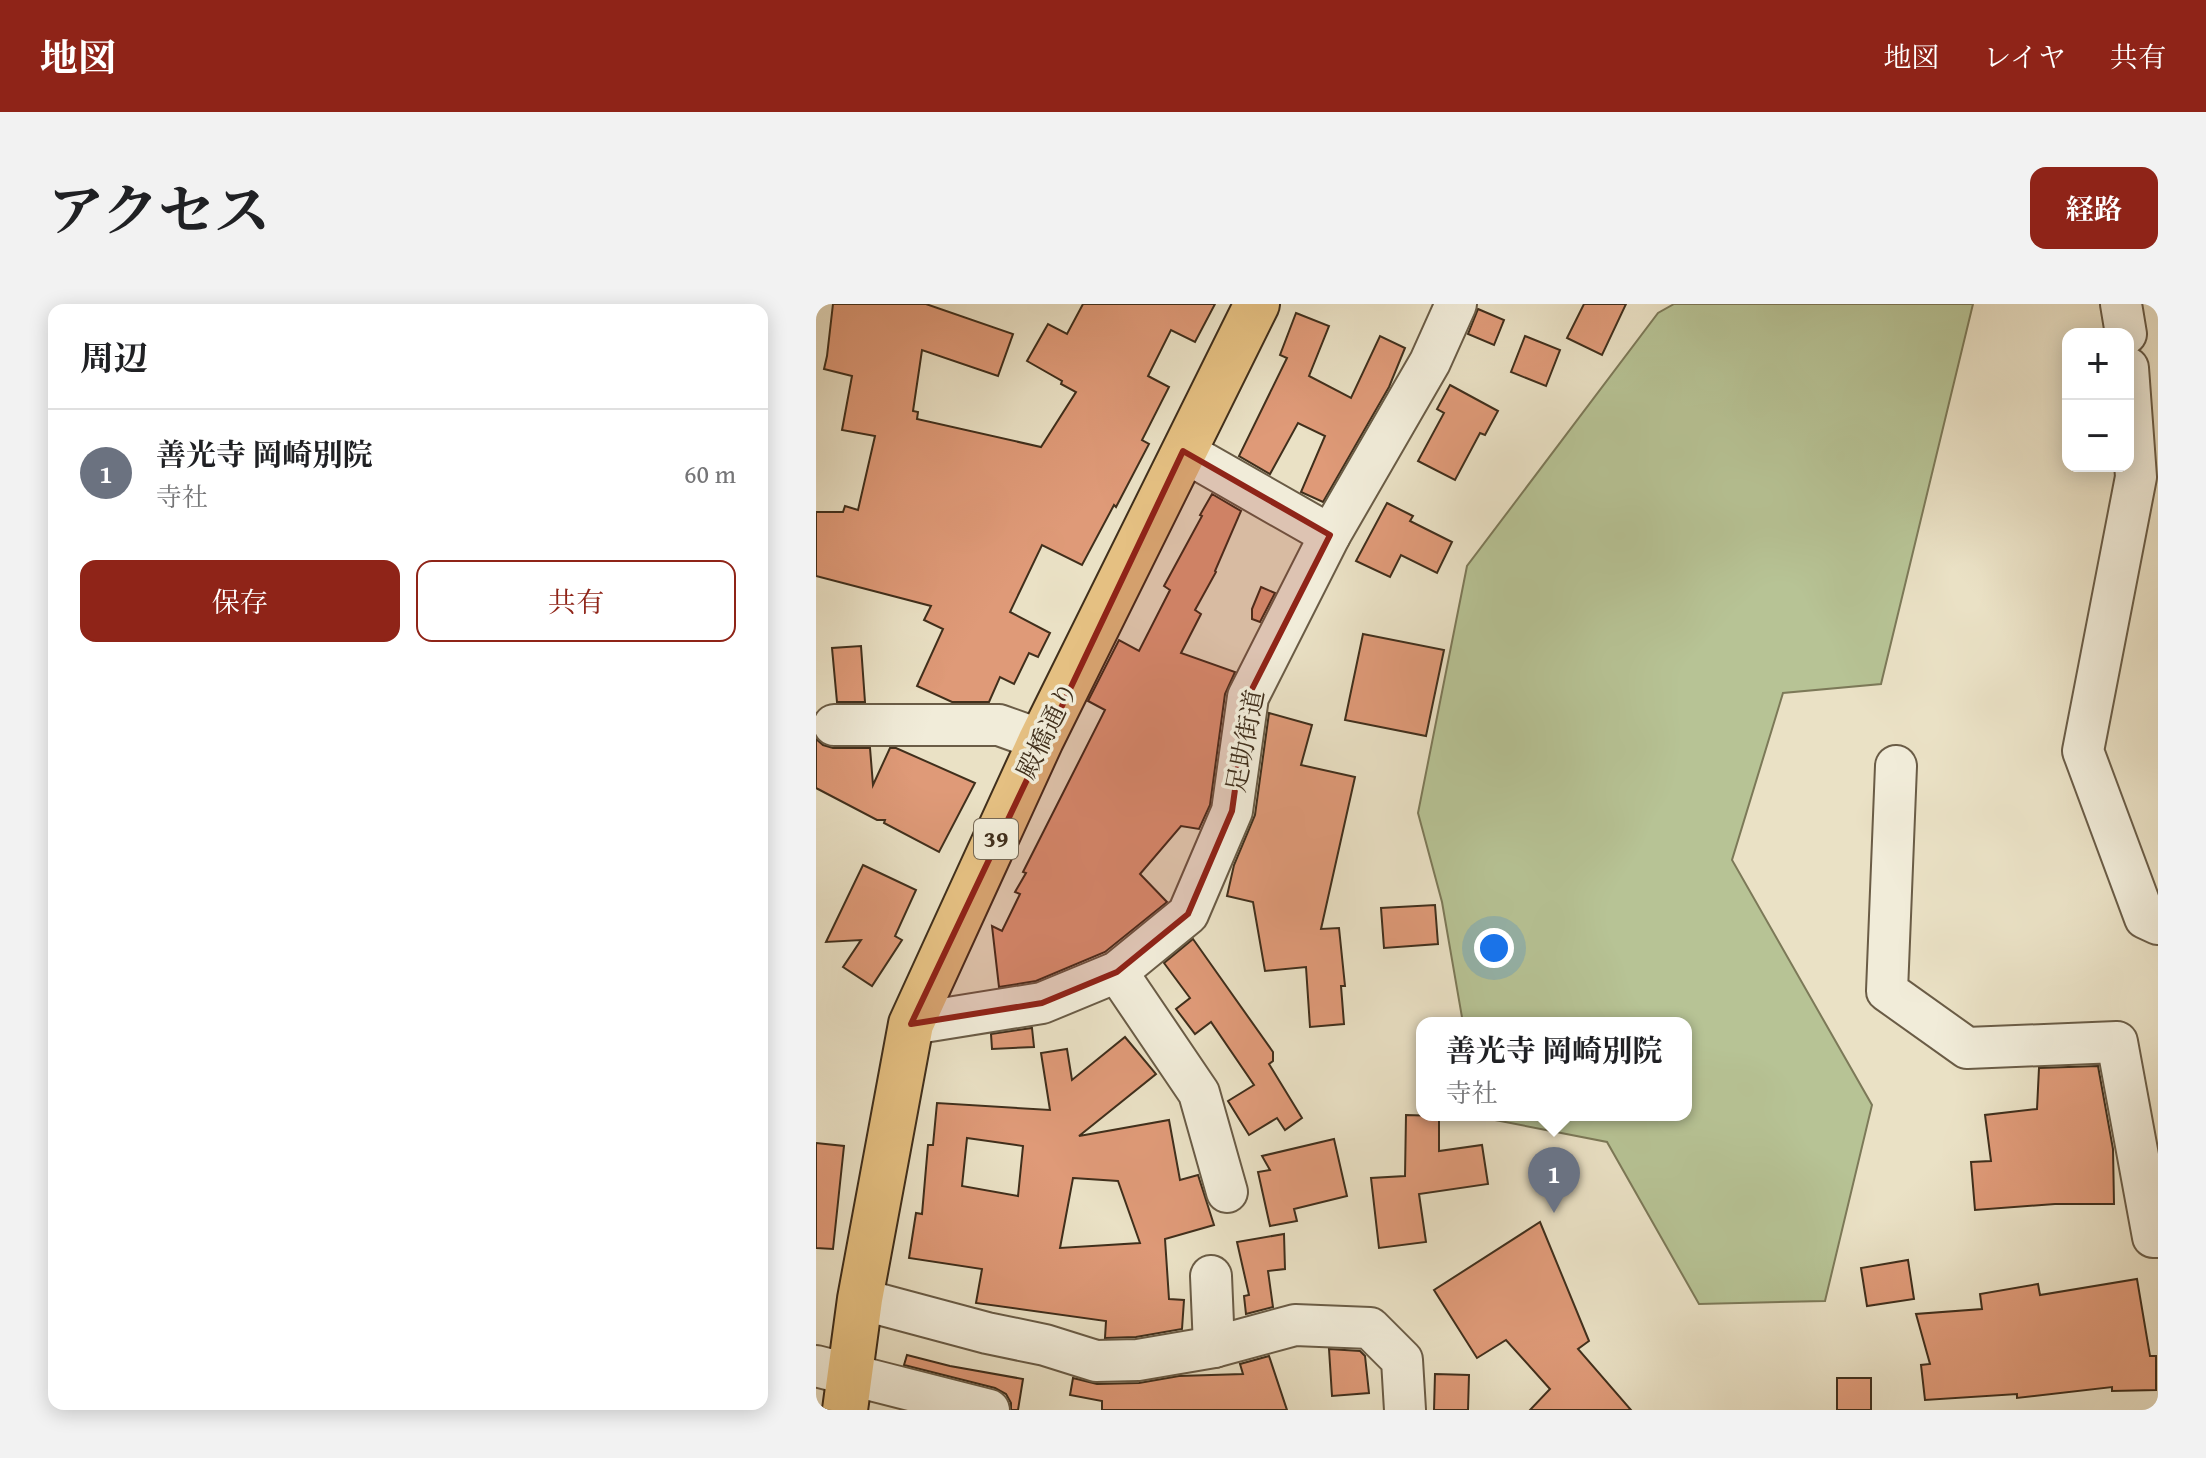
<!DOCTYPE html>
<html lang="ja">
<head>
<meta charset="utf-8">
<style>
  body { margin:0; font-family:"Gentium Book Plus","Noto Serif JP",serif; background:#f2f2f2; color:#202124 }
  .controls { position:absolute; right:24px; top:24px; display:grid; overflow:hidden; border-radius:16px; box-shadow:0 4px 20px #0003 }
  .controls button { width:72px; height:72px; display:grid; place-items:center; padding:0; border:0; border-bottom:2px solid #e0e0e0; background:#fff; color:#202124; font:40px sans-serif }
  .you { position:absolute; left:678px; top:644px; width:28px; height:28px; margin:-20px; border:6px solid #fff; border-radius:50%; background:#1a73e8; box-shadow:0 0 0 12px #1a73e833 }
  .badge { display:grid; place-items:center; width:52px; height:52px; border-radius:50%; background:#8f2418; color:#fff; font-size:26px; font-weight:700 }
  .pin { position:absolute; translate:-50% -66px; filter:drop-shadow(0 2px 4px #0008) }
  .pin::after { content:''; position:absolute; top:42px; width:28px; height:24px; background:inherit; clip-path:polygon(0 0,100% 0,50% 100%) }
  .popup { position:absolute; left:600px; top:713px; width:276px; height:104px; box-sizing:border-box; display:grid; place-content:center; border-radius:16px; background:#fff; filter:drop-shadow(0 2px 6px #0005); font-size:26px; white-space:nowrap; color:#757577 }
  .popup b { font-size:30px; color:#202124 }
  .popup::after { content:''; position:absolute; left:50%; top:100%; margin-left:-16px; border:16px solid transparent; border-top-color:#fff }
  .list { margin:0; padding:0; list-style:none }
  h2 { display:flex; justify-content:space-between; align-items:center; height:104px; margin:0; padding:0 32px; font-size:34px }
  h2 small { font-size:26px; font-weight:400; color:#757577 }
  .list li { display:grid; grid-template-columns:52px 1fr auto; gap:24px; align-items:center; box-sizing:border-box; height:128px; padding:0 32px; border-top:2px solid #e0e0e0 }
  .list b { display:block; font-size:30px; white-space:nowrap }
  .list p { margin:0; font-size:26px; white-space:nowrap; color:#757577 }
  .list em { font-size:26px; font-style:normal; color:#757577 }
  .actions { display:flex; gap:16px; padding:24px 32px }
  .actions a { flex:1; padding:18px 0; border:2px solid #8f2418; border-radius:16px; text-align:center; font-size:28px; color:#8f2418 }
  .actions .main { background:#8f2418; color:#fff }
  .map { position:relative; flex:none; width:1342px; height:1106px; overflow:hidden; border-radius:16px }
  header { display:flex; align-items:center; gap:48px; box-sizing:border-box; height:112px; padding:0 40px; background:#8f2418; color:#fff }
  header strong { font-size:38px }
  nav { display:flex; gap:44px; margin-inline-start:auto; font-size:28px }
  .intro { display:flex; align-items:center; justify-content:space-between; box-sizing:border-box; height:192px; padding:0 48px }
  h1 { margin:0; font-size:56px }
  .button { padding:20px 36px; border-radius:16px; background:#8f2418; color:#fff; font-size:28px; font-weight:700 }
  main { display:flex; gap:48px; padding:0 48px }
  aside { flex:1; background:#fff; border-radius:16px; box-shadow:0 4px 20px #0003 }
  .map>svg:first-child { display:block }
  .green { fill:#b7c395; stroke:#7c7958; stroke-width:2 }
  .building { fill:#df9a78; stroke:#402f1c; stroke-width:2; fill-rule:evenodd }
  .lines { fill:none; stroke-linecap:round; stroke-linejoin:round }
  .minor-casing { stroke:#6a5c46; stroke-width:44 }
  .major-casing { stroke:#402f1c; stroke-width:48 }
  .minor { stroke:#f1ecd9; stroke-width:40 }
  .major { stroke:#e5c082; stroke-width:44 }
  .marked { fill:#8f2418; fill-opacity:0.2; stroke:#8f2418; stroke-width:6; stroke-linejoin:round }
  .labels { text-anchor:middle; stroke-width:7; stroke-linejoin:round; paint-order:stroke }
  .shield { fill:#f1ecd9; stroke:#756855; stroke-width:2 }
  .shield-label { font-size:24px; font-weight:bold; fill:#402f1c }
  .street-label { font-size:26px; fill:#402f1c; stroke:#f1ecd9 }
</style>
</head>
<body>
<header>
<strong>地図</strong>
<nav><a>地図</a><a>レイヤ</a><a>共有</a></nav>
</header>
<div class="intro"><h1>アクセス</h1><a class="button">経路</a></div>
<main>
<aside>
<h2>周辺<small></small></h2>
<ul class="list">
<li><span class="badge" style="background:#6b7280">1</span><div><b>善光寺 岡崎別院</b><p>寺社</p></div><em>60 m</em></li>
</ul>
<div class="actions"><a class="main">保存</a><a>共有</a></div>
</aside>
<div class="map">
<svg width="1342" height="1106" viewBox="0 0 1342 1106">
  <rect width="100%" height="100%" fill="#eae1c5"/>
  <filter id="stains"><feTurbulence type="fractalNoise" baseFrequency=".0025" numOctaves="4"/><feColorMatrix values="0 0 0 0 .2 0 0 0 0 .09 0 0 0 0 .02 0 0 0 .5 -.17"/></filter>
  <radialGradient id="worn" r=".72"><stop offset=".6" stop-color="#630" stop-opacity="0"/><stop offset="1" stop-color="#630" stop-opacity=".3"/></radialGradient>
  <path class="green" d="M858 0H1157L1065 380 967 389 916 556 1056 801 1009 997 883 1000 791 838 664 813 663 811H870V719H647L626 598 602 509 651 262 842 9Z"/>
  <g class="building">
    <path d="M17 0H110L197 30 182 72 106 46 97 107 102 108 101 115 225 143 260 88 245 80 246 77 211 57 232 20 251 30 267 0H399L379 38 355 26 332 72 353 83 326 136 333 140 300 203 298 201 266 261 226 241 194 308 234 329 222 353 213 349 198 380 184 373 173 398H136L101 382 127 325 108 316 115 302 0 272V208H27L29 202 42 206 59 132 26 126 36 72 8 65 11 52Z"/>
    <path d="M768 0H810L786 51 751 34Z"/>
    <path d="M662 5 688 16 678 41 652 30Z"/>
    <path d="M480 9 513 22 493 72 535 94 564 32 589 44 573 83 507 198 485 188 509 132 482 119 454 170 423 152 471 54 464 51Z"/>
    <path d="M709 32 744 46 730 82 695 68Z"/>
    <path d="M634 81 682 107 669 131 664 129 639 176 602 157 628 109 621 105Z"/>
    <path d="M396 190 425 207 399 267 400 268 379 306 385 310 365 349 419 368 409 390 394 501 383 525 365 522 324 570 351 598 289 648 220 677 183 683 176 622 186 627 204 590 199 588 210 569 207 568 289 406 272 397 303 336 323 347 354 286 348 282 386 212 384 211Z"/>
    <path d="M571 199 597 212 594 217 636 238 621 269 585 251 574 273 540 257Z"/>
    <path d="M445 283 459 289 444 318 436 315V305Z"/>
    <path d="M547 330 628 346 610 432 529 416Z"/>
    <path d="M45 342 49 398H21L16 344Z"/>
    <path d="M453 409 496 421 485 461 539 473 505 625 523 624 529 682H525L528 720 494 723 490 663 449 667 437 598 411 592 418 561 439 511Z"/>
    <path d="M0 435 7 441 17 444H54L57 481 74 444H80L159 479 123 548 68 519 69 516H61L0 484Z"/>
    <path d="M47 561 100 586 79 632 86 636 56 682 27 663 45 636 10 638Z"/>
    <path d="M619 601 622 640 568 644 565 604Z"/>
    <path d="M377 635 457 748V757L453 760 486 814 469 826 461 814 433 831 412 797 438 781 395 718 379 730 360 705 374 694 348 659Z"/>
    <path d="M216 724 218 743 176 745 175 730Z"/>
    <path d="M309 733 340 770 263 832 353 816 364 876 382 871 398 921 349 935 353 995 368 996 366 1025 320 1033 289 1034 290 1017 160 999 166 965 93 954 100 909 106 910 112 841H117L121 799 234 806 225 749 251 745 256 776ZM151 834 207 842 202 892 146 882ZM257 874 302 877 324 939 244 944Z"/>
    <path d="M1282 762 1297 845 1298 900H1239L1159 906 1155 858 1175 857 1169 811 1221 805 1223 764Z"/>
    <path d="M590 811 623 812V847L666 841 672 880 603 890 610 938 563 944 555 874 589 872Z"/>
    <path d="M518 835 531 892 478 905 481 917 454 922 442 868 454 866 446 852Z"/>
    <path d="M0 839 28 842 17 945 0 944Z"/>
    <path d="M724 918 773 1037 762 1045 815 1106H714L734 1085 690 1036 661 1054 618 986Z"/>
    <path d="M468 930 469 965 452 967 457 1003 430 1010 428 992 433 991 421 938Z"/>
    <path d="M1092 956 1098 995 1051 1002 1045 964Z"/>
    <path d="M1321 975 1334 1052H1340V1086L1296 1087V1083L1201 1094V1090L1109 1096 1105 1061 1114 1060 1100 1010 1166 1005 1164 990 1222 980 1224 991Z"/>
    <path d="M513 1045 544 1047 549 1052 553 1089 516 1092Z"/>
    <path d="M91 1051 134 1062 207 1075 202 1106H195V1099L190 1090 179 1084 88 1061Z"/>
    <path d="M453 1052 471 1106H286V1097L254 1091 257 1074 281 1080 323 1079 363 1072 427 1070 424 1060Z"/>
    <path d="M619 1070 653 1071 652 1106H618Z"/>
    <rect x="1021" y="1074" width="34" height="32"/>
  </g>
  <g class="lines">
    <g class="minor-casing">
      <g id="minor">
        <path d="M1305 0 1310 30"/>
        <path d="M1312 64 1320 173 1267 447 1329 614 1342 620"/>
        <path d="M367 147 514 231"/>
        <path d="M18 421H183L225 436"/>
        <path d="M1080 462 1071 687 1151 744 1301 738 1337 933H1342"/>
        <path d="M301 668 383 789 411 888"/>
        <path d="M95 720 226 699 301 668 372 610 416 507 432 393 514 231 614 58 640 0"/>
        <path d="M395 972 398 1043"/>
        <path d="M44 995 171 1029 229 1041 280 1057 322 1056 398 1043 479 1021 554 1024 586 1056 589 1106"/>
        <path d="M0 1062 173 1106"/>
      </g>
    </g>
    <g class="major-casing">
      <path id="major" d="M29 1106 44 995 95 720 225 436 441 0"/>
    </g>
    <use href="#minor" class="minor"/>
    <use href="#major" class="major"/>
  </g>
  <path class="marked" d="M367 147 514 231 432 393 416 507 372 610 301 668 226 699 95 720Z"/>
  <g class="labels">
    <rect class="shield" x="158" y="515" width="44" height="40" rx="6"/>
    <g class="shield-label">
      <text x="180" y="543">39</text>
    </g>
    <g class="street-label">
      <text transform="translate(231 426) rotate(-64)" y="9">殿橋通り</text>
      <text transform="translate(429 437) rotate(-79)" y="9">足助街道</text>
    </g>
  </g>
  <rect width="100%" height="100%" filter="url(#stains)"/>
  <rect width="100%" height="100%" fill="url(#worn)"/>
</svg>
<div class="controls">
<button>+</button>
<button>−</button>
</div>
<div class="you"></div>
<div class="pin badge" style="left:738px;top:909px;background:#6b7280">1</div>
<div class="popup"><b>善光寺 岡崎別院</b>寺社</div>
</div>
</main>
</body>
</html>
